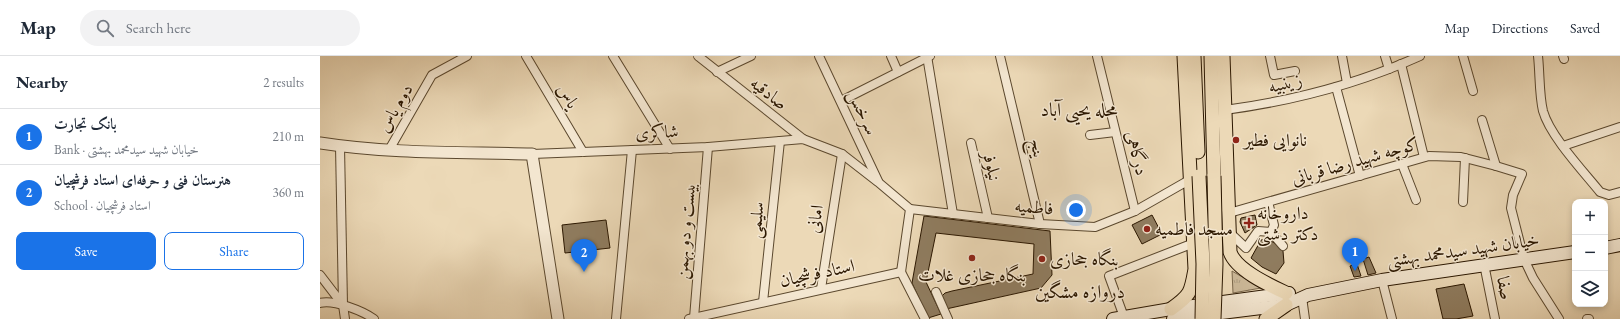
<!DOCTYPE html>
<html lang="en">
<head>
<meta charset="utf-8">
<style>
  body { margin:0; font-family:"EB Garamond",Amiri,serif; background:#f2f2f3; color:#1f2937 }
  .controls { position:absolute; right:12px; bottom:12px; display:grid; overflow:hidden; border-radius:8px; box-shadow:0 2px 6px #0003 }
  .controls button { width:36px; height:36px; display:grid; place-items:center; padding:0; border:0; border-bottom:1px solid #e0e1e3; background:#fff; color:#1f2937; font:20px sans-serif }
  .you { position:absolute; left:756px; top:154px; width:14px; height:14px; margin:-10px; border:3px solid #fff; border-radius:50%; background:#1a73e8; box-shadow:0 0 0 6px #1a73e833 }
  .badge { display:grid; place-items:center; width:26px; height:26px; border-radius:50%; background:#1a73e8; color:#fff; font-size:13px; font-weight:700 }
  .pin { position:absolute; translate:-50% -33px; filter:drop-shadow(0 1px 2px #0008) }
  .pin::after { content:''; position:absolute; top:21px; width:14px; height:12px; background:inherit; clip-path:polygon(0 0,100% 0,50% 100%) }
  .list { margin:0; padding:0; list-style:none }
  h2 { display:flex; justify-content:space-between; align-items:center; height:52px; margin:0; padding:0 16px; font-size:17px }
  h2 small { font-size:13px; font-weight:400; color:#747a83 }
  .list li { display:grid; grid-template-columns:26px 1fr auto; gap:12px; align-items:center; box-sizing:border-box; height:56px; padding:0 16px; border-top:1px solid #e0e1e3 }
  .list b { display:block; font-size:15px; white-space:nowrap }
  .list p { margin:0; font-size:13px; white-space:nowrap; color:#747a83 }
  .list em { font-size:13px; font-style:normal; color:#747a83 }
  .actions { display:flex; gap:8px; padding:12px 16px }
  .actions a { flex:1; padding:9px 0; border:1px solid #1a73e8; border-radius:8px; text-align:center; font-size:14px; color:#1a73e8 }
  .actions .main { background:#1a73e8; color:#fff }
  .icon { flex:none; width:22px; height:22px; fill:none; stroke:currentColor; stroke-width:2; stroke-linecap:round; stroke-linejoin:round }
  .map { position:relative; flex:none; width:1300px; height:263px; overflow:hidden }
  header { display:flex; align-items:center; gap:24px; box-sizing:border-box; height:56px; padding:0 20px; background:#fff; border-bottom:1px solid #e0e1e3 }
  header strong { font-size:19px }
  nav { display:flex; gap:22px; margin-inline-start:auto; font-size:14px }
  .search { width:280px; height:36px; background:#f2f2f3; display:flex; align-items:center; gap:10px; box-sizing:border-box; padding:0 14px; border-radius:22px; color:#747a83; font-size:15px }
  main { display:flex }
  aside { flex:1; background:#fff }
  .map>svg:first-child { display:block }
  .grass { fill:url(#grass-tufts); stroke:#7b684c }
  .building { fill:#8f7c5f; stroke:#2b1700 }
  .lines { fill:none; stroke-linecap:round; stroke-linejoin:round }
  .minor-casing { stroke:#5b482e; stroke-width:10 }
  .tertiary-casing { stroke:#5b482e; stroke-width:13 }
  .secondary-casing { stroke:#2b1700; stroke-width:14 }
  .primary-casing { stroke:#2b1700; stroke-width:15 }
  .minor { stroke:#f3e6d0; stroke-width:8 }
  .tertiary { stroke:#f3e6d0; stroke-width:11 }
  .secondary { stroke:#f3e6d0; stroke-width:12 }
  .primary { stroke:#ecd9b7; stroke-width:13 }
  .primary-bridge-casing { stroke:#2b1700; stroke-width:15; stroke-linecap:butt }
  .primary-bridge { stroke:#ecd9b7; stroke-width:13 }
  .poi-dot { fill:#8f2418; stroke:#f3e6d0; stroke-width:1.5 }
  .labels { text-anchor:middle; stroke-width:3; stroke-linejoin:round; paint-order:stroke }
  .street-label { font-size:18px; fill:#2b1700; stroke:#f3e6d0 }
  .poi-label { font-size:18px; fill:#2b1700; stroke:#f3e6d0; text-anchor:start }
  .neighbourhood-label { font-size:19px; fill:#2b1700; stroke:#f3e6d0 }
</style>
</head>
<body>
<header>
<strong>Map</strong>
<div class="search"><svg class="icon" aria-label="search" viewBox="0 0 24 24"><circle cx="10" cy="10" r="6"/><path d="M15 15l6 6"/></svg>Search here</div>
<nav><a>Map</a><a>Directions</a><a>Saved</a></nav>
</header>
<main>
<aside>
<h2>Nearby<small>2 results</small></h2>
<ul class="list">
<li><span class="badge">1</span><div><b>بانک تجارت</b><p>Bank · خیابان شهید سیدمحمد بهشتی</p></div><em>210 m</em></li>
<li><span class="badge">2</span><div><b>هنرستان فنی و حرفه‌ای استاد فرشچیان</b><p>School · استاد فرشچیان</p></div><em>360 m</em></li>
</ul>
<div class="actions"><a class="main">Save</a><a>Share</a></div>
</aside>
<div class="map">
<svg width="1300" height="263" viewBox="0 0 1300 263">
  <defs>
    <pattern id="grass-tufts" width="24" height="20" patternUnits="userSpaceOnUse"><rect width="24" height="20" fill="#cbb898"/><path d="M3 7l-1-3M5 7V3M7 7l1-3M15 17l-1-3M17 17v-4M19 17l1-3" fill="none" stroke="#ae9d81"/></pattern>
  </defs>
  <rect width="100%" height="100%" fill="#ecd9b7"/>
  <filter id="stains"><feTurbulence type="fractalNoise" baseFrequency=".005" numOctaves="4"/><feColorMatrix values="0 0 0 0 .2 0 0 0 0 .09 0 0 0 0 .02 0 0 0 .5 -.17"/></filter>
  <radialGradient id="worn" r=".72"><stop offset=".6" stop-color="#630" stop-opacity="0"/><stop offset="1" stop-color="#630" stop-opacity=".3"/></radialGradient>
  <path class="grass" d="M912 215 941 232 913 237Z"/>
  <g class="building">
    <path d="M832 159 842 178 822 188 812 169Z"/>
    <path d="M935 159 937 169 925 177 920 166 921 162Z"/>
    <path d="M604 160 730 175 732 219 721 232 626 253 622 245V240L625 237 632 235 713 218 714 188 616 177 606 226 621 258 608 262 592 227Z"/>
    <path d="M286 164 290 192 245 197 242 169Z"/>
    <path d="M948 183 959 190 963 195 964 207 956 218 942 211 931 202 941 184Z"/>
    <path d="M1049 201 1056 217 1048 219 1043 203Z"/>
    <path d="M1037 208 1041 220 1034 221 1030 210Z"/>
    <path d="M1144 228 1153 260 1136 263H1123L1116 233Z"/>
  </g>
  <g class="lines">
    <g class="minor-casing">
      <g id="minor">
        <path d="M206 0 263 96"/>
        <path d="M293 0 350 93"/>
        <path d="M378 0 483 83"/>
        <path d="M499 0 558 125"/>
        <path d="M571 0 578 16"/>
        <path d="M607 0 633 158"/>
        <path d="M680 0 720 168"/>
        <path d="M777 0 815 155"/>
        <path d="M950 0 954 19 975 15"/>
        <path d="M1022 0 1027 27"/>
        <path d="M1065 0 1069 13"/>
        <path d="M1143 0 1153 35"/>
        <path d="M1218 0C1220 18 1219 38 1223 55 1230 80 1263 115 1280 136L1289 139 1300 136"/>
        <path d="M1243 0 1244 3"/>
        <path d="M1081 8 1104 101"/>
        <path d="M397 16 431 0"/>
        <path d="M1016 31 1040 120"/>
        <path d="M521 45 610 0"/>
        <path d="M905 54C972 45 1038 28 1100 0"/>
        <path d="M1162 64 1176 110"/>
        <path d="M770 79 795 76"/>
        <path d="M651 87 668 162"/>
        <path d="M20 90 23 249"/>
        <path d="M1243 90 1300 71"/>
        <path d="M69 94 112 19 147 0"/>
        <path d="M212 98 388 91 483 83 522 98 558 126 590 153 581 216"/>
        <path d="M1082 108 1096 144"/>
        <path d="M948 146 954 169 951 176 963 190"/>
        <path d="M1143 146 1145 102"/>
        <path d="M590 153 720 168 775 171 815 155 871 123"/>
        <path d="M909 157 1109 100 1141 101 1176 110 1202 118 1193 139 1191 152 1204 203 1213 222 1239 263"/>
        <path d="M909 176 926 192 938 175 951 176"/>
        <path d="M1164 208 1175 263"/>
        <path d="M581 216 605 263"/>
        <path d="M0 219 23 249 25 263"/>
        <path d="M1062 224 1072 263"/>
        <path d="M501 233 522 98"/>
        <path d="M616 236 628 263"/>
        <path d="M982 241 985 263"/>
        <path d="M443 246 460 85"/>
        <path d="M0 247C13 243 43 255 54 263"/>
        <path d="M804 261 789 220 874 187"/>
        <path d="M374 262 388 91"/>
        <path d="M296 263 312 94"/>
        <path d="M369 263 581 216"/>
        <path d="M1267 263H1269"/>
      </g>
    </g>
    <g class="tertiary-casing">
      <path id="tertiary" d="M0 87C70 98 141 96 212 98L238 263"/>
    </g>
    <g class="secondary-casing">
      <g id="secondary">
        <path d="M1285 192 1300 189"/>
        <path d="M793 263 851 253 969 237"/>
        <path d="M853 263 966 249 988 239 1062 224 1255 196"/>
      </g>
    </g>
    <g class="primary-casing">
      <g id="primary">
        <path d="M874 0 878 96"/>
        <path d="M891 0 894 120"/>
        <path d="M903 0 910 196C916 214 949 229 966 237"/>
        <path d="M851 253C871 239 871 236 875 213L864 0"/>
        <path d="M946 263 966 249"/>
      </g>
    </g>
    <use href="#minor" class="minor"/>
    <use href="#tertiary" class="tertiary"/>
    <use href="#secondary" class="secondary"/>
    <use href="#primary" class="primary"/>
    <g class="primary-bridge-casing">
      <g id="primary-bridge">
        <path d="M879 120 883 208 882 263"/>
        <path d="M894 120 896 208 894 263"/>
      </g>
    </g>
    <use href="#primary-bridge" class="primary-bridge"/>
  </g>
  <g class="poi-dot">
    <circle cx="916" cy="84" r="4"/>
    <path d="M927 161h4v4h4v4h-4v4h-4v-4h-4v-4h4z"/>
    <circle cx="827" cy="173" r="4"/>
    <circle cx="652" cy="202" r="4"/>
    <circle cx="722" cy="203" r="4"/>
  </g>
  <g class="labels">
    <g class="street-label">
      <text transform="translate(965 27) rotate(-14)" y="6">زینبیه</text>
      <text transform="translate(449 37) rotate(38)" y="6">صادقیه</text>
      <text transform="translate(248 40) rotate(59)" y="6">یاس</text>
      <text transform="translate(75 52) rotate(-60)" y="6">دوم یاس</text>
      <text transform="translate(543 56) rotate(65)" y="6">سرخس</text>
      <text transform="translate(337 76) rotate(-2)" y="6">شاکری</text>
      <text transform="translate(718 92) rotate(77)" y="6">ینج</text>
      <text transform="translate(817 97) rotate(76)" y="6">درگاهی</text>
      <text transform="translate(1035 105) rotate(-16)" y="6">کوچه شهید رضا قربانی</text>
      <text transform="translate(672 110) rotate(77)" y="6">نیلوفر</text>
      <text transform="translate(714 151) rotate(5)" y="6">فاطمیه</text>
      <text transform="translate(495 163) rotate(-81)" y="6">امانی</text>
      <text transform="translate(436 164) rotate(-84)" y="6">سلیمی</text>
      <text transform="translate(365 175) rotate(-85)" y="6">بیست و دو بهمن</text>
      <text transform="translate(1143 194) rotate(-8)" y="6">خیابان شهید سیدمحمد بهشتی</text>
      <text transform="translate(497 217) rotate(-12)" y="6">استاد فرشچیان</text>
      <text transform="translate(1185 232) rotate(79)" y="6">صفا</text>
    </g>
    <g class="poi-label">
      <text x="924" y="90">نانوایی فطیر</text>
      <text x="937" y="163">داروخانه<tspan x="937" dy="21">دکتر دشتی</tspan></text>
      <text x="835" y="179">مسجد فاطمیه</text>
      <text x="730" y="209">بنگاه جحازی</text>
      <text x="652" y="225" text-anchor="middle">بنگاه جحازی غلات</text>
    </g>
    <g class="neighbourhood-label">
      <text x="759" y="60">محله یحیی آباد</text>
      <text x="760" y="242">دروازه مشگین</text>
    </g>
  </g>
  <rect width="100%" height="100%" filter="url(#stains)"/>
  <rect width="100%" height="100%" fill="url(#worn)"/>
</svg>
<div class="controls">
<button>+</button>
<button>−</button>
<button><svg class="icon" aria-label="layers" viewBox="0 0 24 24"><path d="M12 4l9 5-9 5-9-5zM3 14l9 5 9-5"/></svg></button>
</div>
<div class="you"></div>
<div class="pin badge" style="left:1035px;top:215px">1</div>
<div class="pin badge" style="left:264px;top:216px">2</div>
</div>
</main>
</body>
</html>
